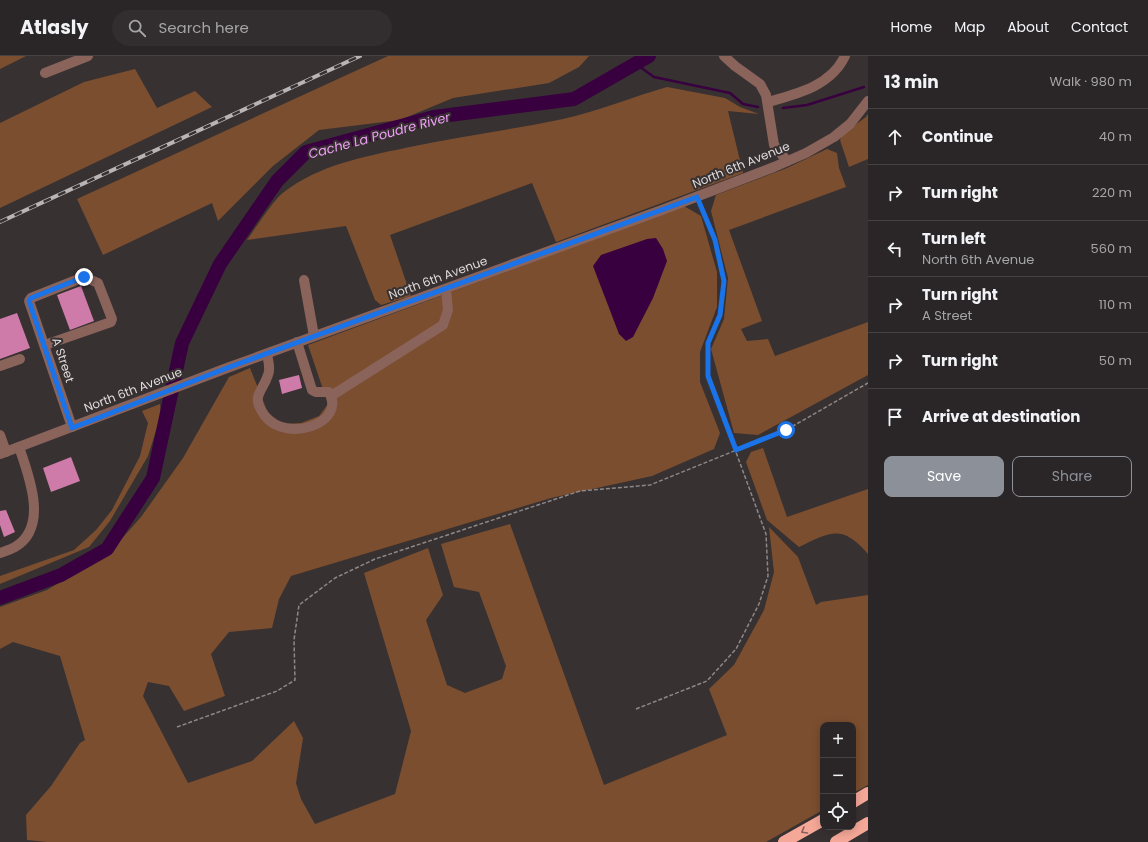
<!DOCTYPE html>
<html lang="en">
<head>
<meta charset="utf-8">
<style>
  body { margin:0; font-family:Poppins,sans-serif; background:#322d2e; color:#f1f3f6 }
  .controls { position:absolute; right:12px; bottom:12px; display:grid; overflow:hidden; border-radius:8px; box-shadow:0 2px 10px #0003 }
  .controls button { width:36px; height:36px; display:grid; place-items:center; padding:0; border:0; border-bottom:1px solid #464243; background:#2a2526; color:#f1f3f6; font:20px sans-serif }
  .stop { position:absolute; width:12px; height:12px; margin:-9px; border:3px solid #1a73e8; border-radius:50%; background:#fff }
  .stop.end { background:#1a73e8; border-color:#fff; box-shadow:0 1px 4px #0008 }
  .list { margin:0; padding:0; list-style:none }
  h2 { display:flex; justify-content:space-between; align-items:center; height:52px; margin:0; padding:0 16px; font-size:17px }
  h2 small { font-size:13px; font-weight:400; color:#a5a5a7 }
  .list li { display:grid; grid-template-columns:26px 1fr auto; gap:12px; align-items:center; box-sizing:border-box; height:56px; padding:0 16px; border-top:1px solid #464243 }
  .list b { display:block; font-size:15px; white-space:nowrap }
  .list p { margin:0; font-size:13px; white-space:nowrap; color:#a5a5a7 }
  .list em { font-size:13px; font-style:normal; color:#a5a5a7 }
  .actions { display:flex; gap:8px; padding:12px 16px }
  .actions a { flex:1; padding:9px 0; border:1px solid #8c9099; border-radius:8px; text-align:center; font-size:14px; color:#8c9099 }
  .actions .main { background:#8c9099; color:#fff }
  .icon { flex:none; width:22px; height:22px; fill:none; stroke:currentColor; stroke-width:2; stroke-linecap:round; stroke-linejoin:round }
  .map { position:relative; flex:none; width:868px; height:786px; overflow:hidden }
  header { display:flex; align-items:center; gap:24px; box-sizing:border-box; height:56px; padding:0 20px; background:#2a2526; border-bottom:1px solid #464243 }
  header strong { font-size:19px }
  nav { display:flex; gap:22px; margin-inline-start:auto; font-size:14px }
  .search { width:280px; height:36px; background:#322d2e; display:flex; align-items:center; gap:10px; box-sizing:border-box; padding:0 14px; border-radius:22px; color:#a5a5a7; font-size:15px }
  main { display:flex }
  aside { flex:1; background:#2a2526 }
  .map>svg:first-child { display:block }
  .green { fill:#7b4e2f }
  .water { fill:#39003f }
  .lines { fill:none; stroke-linecap:round; stroke-linejoin:round }
  .stream { stroke:#39003f; stroke-width:2.5 }
  .river { stroke:#39003f; stroke-width:14 }
  .building { fill:#cf7ba9 }
  .path { stroke:#8d8889; stroke-width:1.5; stroke-dasharray:4 2; stroke-linecap:butt }
  .minor { stroke:#8a635b; stroke-width:10 }
  .highway { stroke:#f5a898; stroke-width:12 }
  .rail-casing { stroke:#b9b4b5; stroke-width:4 }
  .rail { stroke:#383132; stroke-width:2.5; stroke-dasharray:8; stroke-linecap:butt }
  .oneway { stroke:#84615b }
  .route { stroke:#1a73e8; stroke-width:5 }
  .labels { text-anchor:middle; stroke-width:4; stroke-linejoin:round; paint-order:stroke }
  .street-label { font-size:12px; fill:#dedadb; stroke:#383132 }
  .water-label { font-size:13px; font-style:italic; fill:#f09ff8; stroke:#383132 }
</style>
</head>
<body>
<header>
<strong>Atlasly</strong>
<div class="search"><svg class="icon" aria-label="search" viewBox="0 0 24 24"><circle cx="10" cy="10" r="6"/><path d="M15 15l6 6"/></svg>Search here</div>
<nav><a>Home</a><a>Map</a><a>About</a><a>Contact</a></nav>
</header>
<main>
<div class="map">
<svg width="868" height="786" viewBox="0 0 868 786">
  <rect width="100%" height="100%" fill="#383132"/>
  <g class="green">
    <path d="M0 0H26L0 13Z"/>
    <path d="M388 0H589L579 11 549 27 453 42 400 64 319 74 273 110 218 165 212 147 103 199 77 143Z"/>
    <path d="M135 13 157 52 195 35 212 51 0 152V67L84 26Z"/>
    <path d="M667 31 725 42 740 51 759 58 728 55 743 117 556 186 532 127 390 179 411 240 381 249 375 244 346 170 247 184C255 173 274 143 284 136 319 109 363 101 405 92 457 81 510 74 563 63 599 55 632 41 667 31Z"/>
    <path d="M868 58V103L849 111 840 84 843 78 866 61Z"/>
    <path d="M827 93 837 97 839 112 846 131 729 174 762 265 741 273 747 285 768 283 775 300 868 266V319L758 379 734 377 711 293 724 263 728 222 711 155 716 139 787 112Z"/>
    <path d="M684 150 701 160 717 216V251L700 296V326L720 377 714 393 652 420 551 442 291 520 279 543 272 572 229 576 211 598 225 640 184 655 169 630 148 626 143 640 188 727 252 705 294 665 303 682 296 727 301 743 315 768 395 738 411 675 364 517 428 492 443 539 426 564 447 629 465 637 502 623 506 610 479 536 454 531 441 488 510 468 604 729 727 679 709 633 734 609 764 554 774 516 769 471 798 501 816 549 821 546 868 539V729L853 737V669H823V754L766 786H47L27 784 26 759 51 730 80 687 85 684 60 600 13 586 0 593V551L47 534 110 496 141 461 183 402 229 321 250 312 268 357 283 368 301 367 319 360 328 348 308 289Z"/>
    <path d="M160 348 161 359 148 400 110 465 89 491 0 528V520L74 494 96 474 112 454 140 400 148 367 142 355Z"/>
    <path d="M763 392 787 461 868 433V498C842 468 831 476 799 491L767 464 746 406 751 396Z"/>
  </g>
  <path class="water" d="M656 182 663 193 667 205 653 242 633 281 626 285 619 278 593 210 601 199 647 183Z"/>
  <g class="lines">
    <g class="stream">
      <path d="M636 8 654 21 730 37 743 48 758 51"/>
      <path d="M783 52 807 49 864 31"/>
    </g>
    <path class="river" d="M0 542 61 519 107 493 153 422 182 287 220 208 277 125 306 96 434 61 574 43 649 0"/>
  </g>
  <g class="building">
    <path d="M81 230 94 265 70 274 57 239Z"/>
    <path d="M17 257 30 292 0 303V263Z"/>
    <path d="M299 319 302 332 282 338 279 324Z"/>
    <path d="M71 401 80 425 51 436 43 412Z"/>
    <path d="M6 454 15 476 4 481 0 469V455Z"/>
  </g>
  <g class="lines">
    <g class="path">
      <path d="M636 653 707 625 736 593 759 548 768 520 766 478 708 320V287L720 259 724 225 715 184 700 148"/>
      <path d="M177 671 277 635 295 624 294 584 299 549 335 522 375 503 580 435 650 429 786 374 868 327"/>
    </g>
    <g class="minor">
      <path d="M724 0 735 10 760 28 766 39 774 89 787 105"/>
      <path d="M45 17 88 0"/>
      <path d="M768 46C797 38 831 30 845 0"/>
      <path d="M304 224 314 280"/>
      <path d="M45 289 111 266 112 263 98 227 84 221 31 242 29 245 72 371"/>
      <path d="M267 298C268 305 271 312 268 319 262 337 250 340 265 360 286 387 347 368 329 336H316L312 334 297 286"/>
      <path d="M0 310 20 303"/>
      <path d="M331 340 443 269 448 254 446 233"/>
      <path d="M0 379 6 396"/>
      <path d="M0 398 227 312 662 154 774 111 806 97 834 81 850 68 868 45"/>
      <path d="M0 497C5 495 10 494 15 491 49 471 29 420 19 391"/>
    </g>
    <g class="highway">
      <path d="M853 746 868 737"/>
      <path d="M784 786 823 764"/>
      <path d="M836 786 868 767"/>
    </g>
    <g class="rail-casing">
      <path id="rail" d="M0 166 360 0"/>
    </g>
    <use href="#rail" class="rail"/>
  </g>
  <defs><path id="oneway-chevron" d="M-2-3.5L2.5 0L-2 3.5" fill="none" stroke-width="1.6" stroke-linecap="round" stroke-linejoin="round"/></defs>
  <use class="oneway" href="#oneway-chevron" transform="translate(804 775) rotate(150)"/>
  <g class="lines">
    <path class="route" d="M84 221 31 242 29 245 72 372 227 312 697 141 715 184 724 225 720 259 708 287V320L736 394 786 374"/>
  </g>
  <g class="labels">
    <g class="street-label">
      <text transform="translate(741 109) rotate(-22)" y="4">North 6th Avenue</text>
      <text transform="translate(438 222) rotate(-20)" y="4">North 6th Avenue</text>
      <text transform="translate(63 304) rotate(72)" y="4">A Street</text>
      <text transform="translate(133 334) rotate(-21)" y="4">North 6th Avenue</text>
    </g>
    <g class="water-label">
      <text transform="translate(379 79) rotate(-15)" y="5">Cache La Poudre River</text>
    </g>
  </g>
</svg>
<div class="controls">
<button>+</button>
<button>−</button>
<button><svg class="icon" aria-label="locate" viewBox="0 0 24 24"><circle cx="12" cy="12" r="6"/><path d="M12 2v4M12 18v4M2 12h4M18 12h4"/></svg></button>
</div>
<div class="stop" style="left:786px;top:374px"></div>
<div class="stop end" style="left:84px;top:221px"></div>
</div>
<aside>
<h2>13 min<small>Walk · 980 m</small></h2>
<ul class="list">
<li><svg class="icon" aria-label="ahead" viewBox="0 0 24 24"><path d="M12 20V5M6 11l6-6 6 6"/></svg><div><b>Continue</b></div><em>40 m</em></li>
<li><svg class="icon" aria-label="right" viewBox="0 0 24 24"><path d="M7 20v-9h11M14 6l5 5-5 5"/></svg><div><b>Turn right</b></div><em>220 m</em></li>
<li><svg class="icon" aria-label="left" viewBox="0 0 24 24"><path d="M17 20v-9H6M10 6l-5 5 5 5"/></svg><div><b>Turn left</b><p>North 6th Avenue</p></div><em>560 m</em></li>
<li><svg class="icon" aria-label="right" viewBox="0 0 24 24"><path d="M7 20v-9h11M14 6l5 5-5 5"/></svg><div><b>Turn right</b><p>A Street</p></div><em>110 m</em></li>
<li><svg class="icon" aria-label="right" viewBox="0 0 24 24"><path d="M7 20v-9h11M14 6l5 5-5 5"/></svg><div><b>Turn right</b></div><em>50 m</em></li>
<li><svg class="icon" aria-label="arrive" viewBox="0 0 24 24"><path d="M6 21V4h12l-3 4 3 4H6"/></svg><div><b>Arrive at destination</b></div></li>
</ul>
<div class="actions"><a class="main">Save</a><a>Share</a></div>
</aside>
</main>
</body>
</html>
